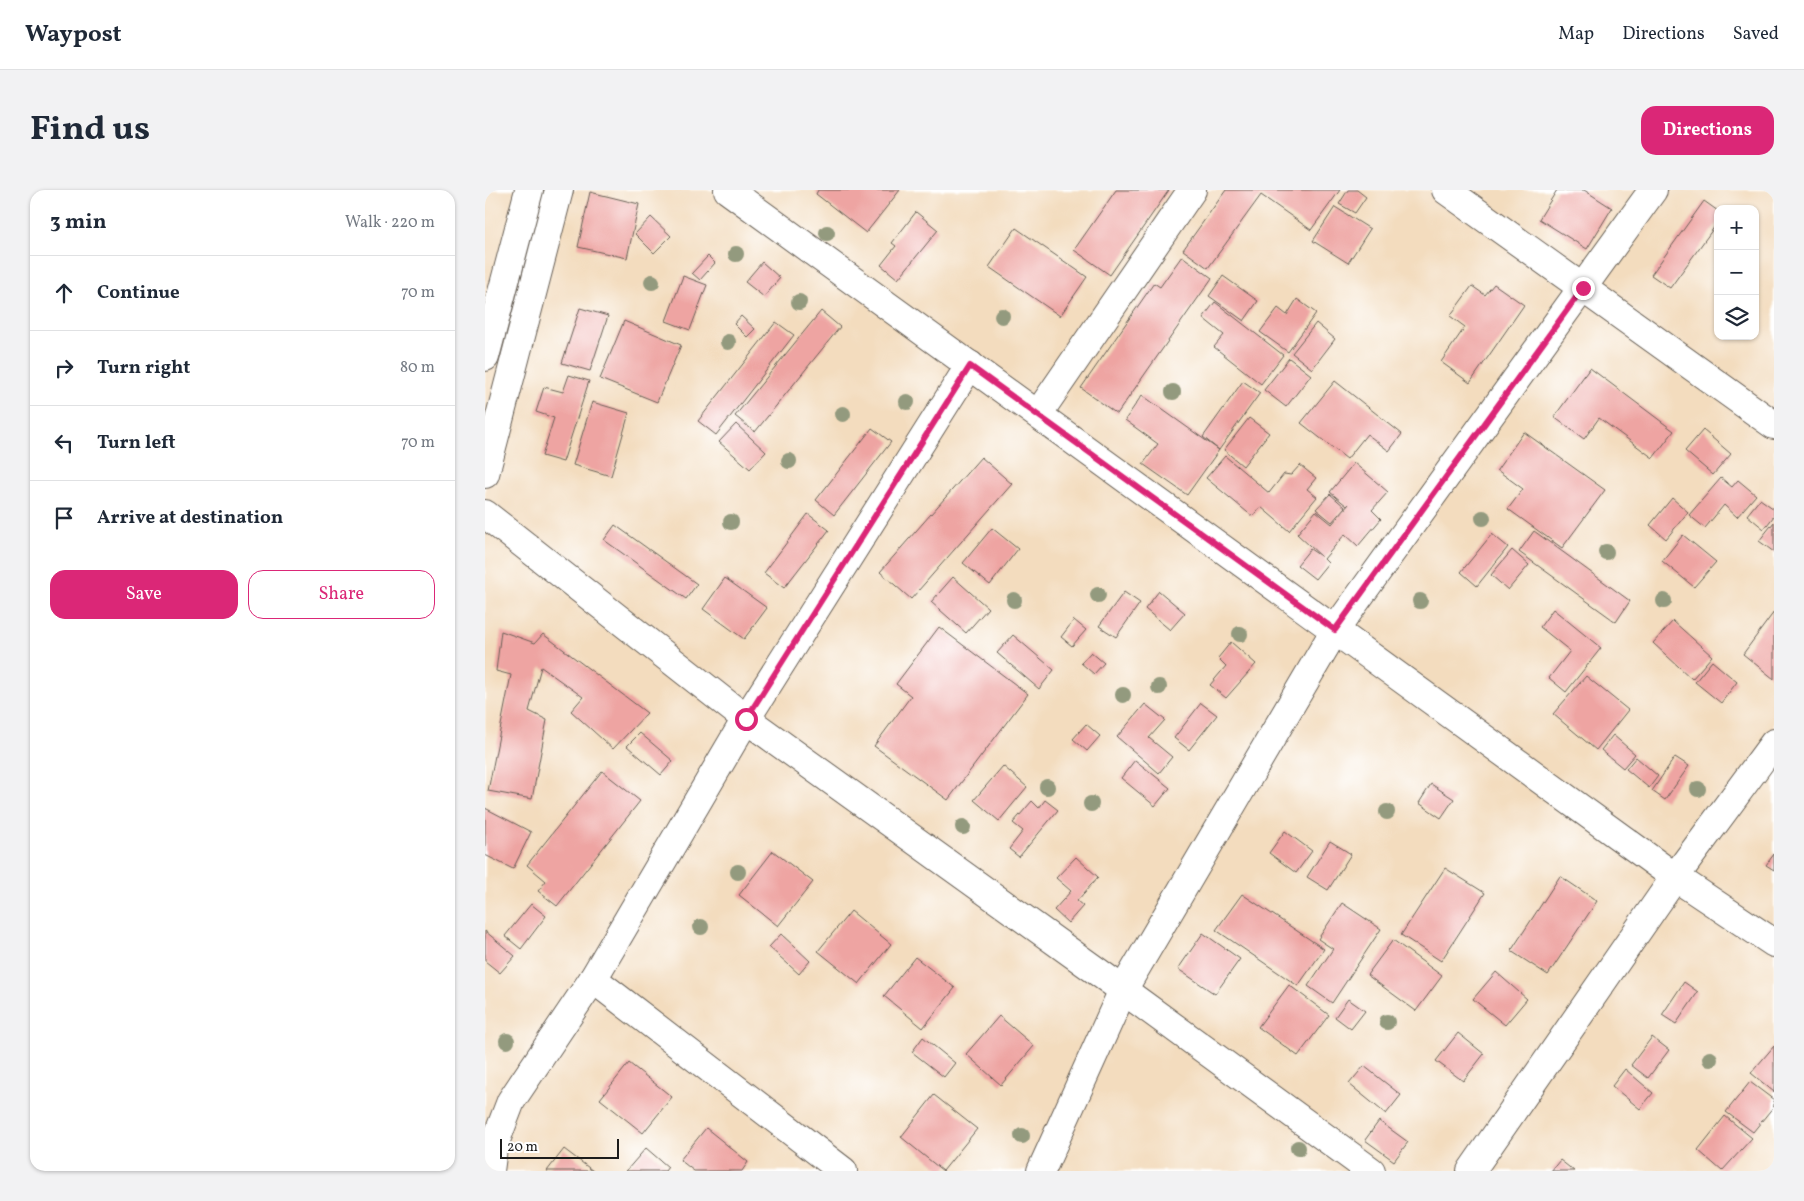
<!DOCTYPE html>
<html lang="en">
<head>
<meta charset="utf-8">
<style>
  body { margin:0; font-family:Vollkorn,serif; background:#f2f2f3; color:#1f2937 }
  .controls { position:absolute; right:15px; top:15px; display:grid; overflow:hidden; border-radius:10px; box-shadow:0 1px 4px #0004 }
  .controls button { width:45px; height:45px; display:grid; place-items:center; padding:0; border:0; border-bottom:1px solid #e0e1e3; background:#fff; color:#1f2937; font:25px sans-serif }
  .scale { position:absolute; left:15px; bottom:12px; width:119px; box-sizing:border-box; padding-left:5px; border:2px solid #1c1c1c; border-top:0; font-size:14px; line-height:18px; white-space:nowrap; color:#1c1c1c; -webkit-text-stroke:4px #fff; paint-order:stroke }
  .stop { position:absolute; width:15px; height:15px; margin:-11px; border:4px solid #db2777; border-radius:50%; background:#fff }
  .stop.end { background:#db2777; border-color:#fff; box-shadow:0 1px 5px #0008 }
  .list { margin:0; padding:0; list-style:none }
  h2 { display:flex; justify-content:space-between; align-items:center; height:65px; margin:0; padding:0 20px; font-size:21px }
  h2 small { font-size:16px; font-weight:400; color:#747a83 }
  .list li { display:grid; grid-template-columns:32px 1fr auto; gap:15px; align-items:center; box-sizing:border-box; height:75px; padding:0 20px; border-top:1px solid #e0e1e3 }
  .list b { display:block; font-size:19px; white-space:nowrap }
  .list em { font-size:16px; font-style:normal; color:#747a83 }
  .actions { display:flex; gap:10px; padding:15px 20px }
  .actions a { flex:1; padding:11px 0; border:1px solid #db2777; border-radius:15px; text-align:center; font-size:18px; color:#db2777 }
  .actions .main { background:#db2777; color:#fff }
  .icon { flex:none; width:28px; height:28px; fill:none; stroke:currentColor; stroke-width:2; stroke-linecap:round; stroke-linejoin:round }
  .map { position:relative; flex:none; width:1289px; height:981px; overflow:hidden; border-radius:15px }
  header { display:flex; align-items:center; gap:30px; box-sizing:border-box; height:70px; padding:0 25px; background:#fff; border-bottom:1px solid #e0e1e3 }
  header strong { font-size:24px }
  nav { display:flex; gap:28px; margin-inline-start:auto; font-size:18px }
  .intro { display:flex; align-items:center; justify-content:space-between; box-sizing:border-box; height:120px; padding:0 30px }
  h1 { margin:0; font-size:35px }
  .button { padding:12px 22px; border-radius:15px; background:#db2777; color:#fff; font-size:18px; font-weight:700 }
  main { display:flex; gap:30px; padding:0 30px }
  aside { flex:1; background:#fff; border-radius:15px; box-shadow:0 1px 4px #0004 }
  .map>svg:first-child { display:block }
  .building { fill:#eea4a2 }
  .lines { fill:none; stroke-linecap:round; stroke-linejoin:round }
  .minor-casing { stroke:#675f55; stroke-width:30 }
  .primary-casing { stroke:#675f55; stroke-width:30 }
  .minor { stroke:#fff; stroke-width:28 }
  .primary { stroke:#fff; stroke-width:28 }
  .tree { fill:#939a7e }
  .route { stroke:#db2777; stroke-width:6 }
</style>
</head>
<body>
<header>
<strong>Waypost</strong>
<nav><a>Map</a><a>Directions</a><a>Saved</a></nav>
</header>
<div class="intro"><h1>Find us</h1><a class="button">Directions</a></div>
<main>
<aside>
<h2>3 min<small>Walk · 220 m</small></h2>
<ul class="list">
<li><svg class="icon" aria-label="ahead" viewBox="0 0 24 24"><path d="M12 20V5M6 11l6-6 6 6"/></svg><div><b>Continue</b></div><em>70 m</em></li>
<li><svg class="icon" aria-label="right" viewBox="0 0 24 24"><path d="M7 20v-9h11M14 6l5 5-5 5"/></svg><div><b>Turn right</b></div><em>80 m</em></li>
<li><svg class="icon" aria-label="left" viewBox="0 0 24 24"><path d="M17 20v-9H6M10 6l-5 5 5 5"/></svg><div><b>Turn left</b></div><em>70 m</em></li>
<li><svg class="icon" aria-label="arrive" viewBox="0 0 24 24"><path d="M6 21V4h12l-3 4 3 4H6"/></svg><div><b>Arrive at destination</b></div></li>
</ul>
<div class="actions"><a class="main">Save</a><a>Share</a></div>
</aside>
<div class="map">
<svg width="1289" height="981" viewBox="0 0 1289 981">
  <rect width="100%" height="100%" fill="#fff"/>
  <filter id="ink" filterUnits="userSpaceOnUse"><feTurbulence type="fractalNoise" baseFrequency=".02" numOctaves="2"/><feDisplacementMap in="SourceGraphic" scale="10" xChannelSelector="R" yChannelSelector="G"/><feConvolveMatrix kernelMatrix="1 2 1 2 8 2 1 2 1" color-interpolation-filters="sRGB"/></filter>
  <filter id="wash" filterUnits="userSpaceOnUse"><feTurbulence type="fractalNoise" baseFrequency=".0096" numOctaves="4" result="noise"/><feDisplacementMap in="SourceGraphic" scale="20" xChannelSelector="R" yChannelSelector="G"/><feGaussianBlur stdDeviation="1.12" result="paint"/><feColorMatrix in="noise" values="0 0 0 0 0 0 0 0 0 0 0 0 0 0 0 0 0 1.4 0 .05"/><feComposite in="paint" operator="in"/></filter>
  <g filter="url(#wash)">
    <rect width="100%" height="100%" fill="#f3dcbe"/>
    <g id="blocks">
      <g class="building">
        <path d="M333 0H415L381 43 331 4Z"/>
        <path d="M631 0H684L625 85 589 60Z"/>
        <path d="M741 0H855L826 40 776 5 723 78 698 60Z"/>
        <path d="M863 0H872L881 7 870 23 854 14Z"/>
        <path d="M1072 0H1099L1127 18 1102 59 1054 29Z"/>
        <path d="M105 2 154 14 142 68 93 57Z"/>
        <path d="M1219 11 1233 21V32L1185 98 1166 85Z"/>
        <path d="M850 17 885 39 863 73 828 51Z"/>
        <path d="M431 22 453 40 413 89 396 75 411 56 407 53Z"/>
        <path d="M166 27 186 46 169 63 150 44Z"/>
        <path d="M531 38 602 87 575 126 504 77Z"/>
        <path d="M223 66 230 73 215 90 207 83Z"/>
        <path d="M697 66 727 88 632 224 596 198 669 93 675 97Z"/>
        <path d="M277 72 295 88 279 107 260 92Z"/>
        <path d="M198 86 222 95 205 140 181 131Z"/>
        <path d="M738 86 773 111 759 131 724 106Z"/>
        <path d="M1009 94 1039 115 985 193 956 172 980 137 965 126 987 96 1000 105Z"/>
        <path d="M812 109 831 123 803 162 775 142 793 118 802 125Z"/>
        <path d="M730 112 798 165 776 194 729 157 739 145 718 128Z"/>
        <path d="M95 118 123 126 105 181 77 173Z"/>
        <path d="M336 121 355 137 270 242 250 226Z"/>
        <path d="M256 126 270 139 262 147 249 134Z"/>
        <path d="M139 131 196 155 172 212 115 189Z"/>
        <path d="M291 132 309 145 231 245 213 231Z"/>
        <path d="M831 133 850 149 827 179 807 163Z"/>
        <path d="M804 168 826 185 801 217 779 200Z"/>
        <path d="M1105 178 1189 241 1168 268 1114 228 1099 249 1069 227Z"/>
        <path d="M84 185 104 191 78 272 57 266 69 228 51 222 59 197 78 202Z"/>
        <path d="M758 191 775 203 734 260 718 247Z"/>
        <path d="M850 191 917 244 904 261 882 244 862 269 816 233Z"/>
        <path d="M657 205 734 260 702 305 658 274 673 254 640 230Z"/>
        <path d="M107 212 144 223 126 286 88 275Z"/>
        <path d="M764 228 784 243 758 276 739 260Z"/>
        <path d="M251 234 281 262 265 279 234 252Z"/>
        <path d="M387 238 406 252 349 325 331 310Z"/>
        <path d="M1218 240 1246 264 1228 285 1200 261Z"/>
        <path d="M1039 242 1120 300 1077 358 1023 319 1038 299 1012 280Z"/>
        <path d="M740 266 784 303 799 284 806 285 815 275 831 288 822 299 832 307 804 341 776 317 768 327 721 288Z"/>
        <path d="M496 267 527 294 426 409 395 382Z"/>
        <path d="M869 273 903 302 887 320 896 329 873 356 860 344 839 369 843 373 830 389 812 375 825 359 837 367 812 344 831 321 847 334 864 314 862 316 845 302Z"/>
        <path d="M1236 288 1247 297 1253 290 1271 305 1252 327 1239 315 1220 338 1204 325Z"/>
        <path d="M845 304 860 317 847 332 831 319Z"/>
        <path d="M1187 308 1203 322 1181 349 1165 335Z"/>
        <path d="M1275 309 1289 319V326L1279 339 1262 325Z"/>
        <path d="M323 324 344 340 299 398 279 383Z"/>
        <path d="M1289 332V362L1274 351Z"/>
        <path d="M130 335 212 394 201 409 119 350Z"/>
        <path d="M507 338 533 359 505 395 478 373Z"/>
        <path d="M1049 341 1145 411 1131 432 1034 362Z"/>
        <path d="M1007 344 1023 357 992 396 976 382Z"/>
        <path d="M1198 345 1231 372 1209 397 1177 371Z"/>
        <path d="M1027 360 1044 375 1023 400 1006 385Z"/>
        <path d="M468 387 503 418 481 443 446 412Z"/>
        <path d="M240 388 282 418 259 449 218 419Z"/>
        <path d="M674 401 700 423 685 440 660 419Z"/>
        <path d="M639 402 655 413 631 447 614 436Z"/>
        <path d="M1068 419 1116 458 1081 502 1064 488 1085 461 1055 437Z"/>
        <path d="M1289 422V489L1258 464Z"/>
        <path d="M589 430 601 440 587 456 576 447Z"/>
        <path d="M1188 431 1227 466 1207 489 1168 453Z"/>
        <path d="M454 437 543 504 463 610 389 556 426 506 411 494Z"/>
        <path d="M16 441 50 453 58 444 162 523 128 559 86 521 98 507 56 477 44 521 62 530 47 609 3 601 26 485 11 481Z"/>
        <path d="M528 445 569 480 554 499 512 463Z"/>
        <path d="M746 452 771 474 741 508 725 495 741 476 733 468Z"/>
        <path d="M606 462 619 473 609 484 596 473Z"/>
        <path d="M1227 471 1252 492 1236 513 1210 492Z"/>
        <path d="M1101 486 1143 520 1111 560 1068 524Z"/>
        <path d="M716 513 732 525 704 560 689 548Z"/>
        <path d="M660 514 680 530 664 548 687 567 674 583 632 547Z"/>
        <path d="M601 534 615 546 602 561 588 549Z"/>
        <path d="M155 543 188 571 176 585 142 556Z"/>
        <path d="M1128 545 1150 564 1138 578 1116 560Z"/>
        <path d="M1151 567 1173 586 1164 598 1141 579Z"/>
        <path d="M1190 567 1204 576 1180 610 1167 601Z"/>
        <path d="M650 570 685 598 670 616 636 588Z"/>
        <path d="M518 576 542 597 514 631 489 610Z"/>
        <path d="M117 581 155 611 72 716 53 701 61 691 42 675Z"/>
        <path d="M946 594 969 609 956 628 934 613Z"/>
        <path d="M560 610 573 620 534 667 524 659 538 641 528 633 547 611 554 618Z"/>
        <path d="M0 618 46 642 28 679 0 665Z"/>
        <path d="M800 641 827 661 811 683 784 663Z"/>
        <path d="M845 651 866 664 843 700 822 687Z"/>
        <path d="M288 661 328 692 293 736 254 705Z"/>
        <path d="M1289 664V680L1281 675Z"/>
        <path d="M591 667 613 687 592 711 598 716 583 733 569 720 586 701 571 688Z"/>
        <path d="M960 678 1000 703 956 771 916 745Z"/>
        <path d="M1075 686 1112 711 1063 785 1026 761Z"/>
        <path d="M757 704 839 759 813 796 731 740Z"/>
        <path d="M857 713 896 739 847 813 823 796 848 759 833 749Z"/>
        <path d="M46 714 61 726 36 759 20 746Z"/>
        <path d="M366 721 406 754 374 794 333 761Z"/>
        <path d="M0 741 30 766 15 783 0 771Z"/>
        <path d="M718 743 755 769 730 804 693 779Z"/>
        <path d="M296 744 325 771 314 784 284 757Z"/>
        <path d="M908 750 957 786 931 821 882 785Z"/>
        <path d="M430 767 470 798 438 838 399 806Z"/>
        <path d="M1011 782 1042 809 1020 835 988 809Z"/>
        <path d="M1199 792 1213 802 1191 834 1177 825Z"/>
        <path d="M804 795 844 825 813 866 773 837Z"/>
        <path d="M863 809 880 821 866 839 850 827Z"/>
        <path d="M514 826 549 856 516 895 481 864Z"/>
        <path d="M973 843 999 864 978 891 951 871Z"/>
        <path d="M438 847 470 873 459 887 427 862Z"/>
        <path d="M1167 847 1184 860 1163 888 1146 875Z"/>
        <path d="M1289 856V902L1266 883Z"/>
        <path d="M144 873 187 907 158 943 115 909Z"/>
        <path d="M879 876 916 905 901 924 864 894Z"/>
        <path d="M1140 879 1168 903 1155 919 1127 896Z"/>
        <path d="M1265 892 1289 910V916L1268 942 1241 922Z"/>
        <path d="M449 905 492 939 458 981 416 947Z"/>
        <path d="M1240 926 1267 948 1237 981 1213 960Z"/>
        <path d="M894 931 923 952 909 971 880 950Z"/>
        <path d="M221 938 263 972 257 981H209L195 970Z"/>
        <path d="M161 958 183 977 180 981H141Z"/>
        <path d="M79 959 108 981H62Z"/>
        <path d="M1075 970 1089 981H1066Z"/>
      </g>
    </g>
  </g>
  <g filter="url(#ink)">
    <use href="#blocks" fill-opacity="0" stroke="#675f55" stroke-width="1"/>
    <g class="lines">
      <g class="minor-casing">
        <g id="minor">
          <path d="M243 0 1190 687 1289 753"/>
          <path d="M961 0 1289 235"/>
          <path d="M553 224 707 0"/>
          <path d="M0 324 261 529 638 800 886 981"/>
          <path d="M108 789 358 981"/>
          <path d="M5 981 8 958 26 911 108 789 261 529 485 175"/>
          <path d="M556 981 638 800 850 440 1168 0"/>
          <path d="M986 981 1190 687 1289 553"/>
        </g>
      </g>
      <g class="primary-casing">
        <g id="primary">
          <path d="M0 167 44 0"/>
          <path d="M0 284 74 0"/>
        </g>
      </g>
      <use href="#minor" class="minor"/>
      <use href="#primary" class="primary"/>
    </g>
    <g class="tree">
      <circle cx="342" cy="43" r="8"/>
      <circle cx="251" cy="64" r="8"/>
      <circle cx="167" cy="92" r="8"/>
      <circle cx="314" cy="112" r="8"/>
      <circle cx="517" cy="126" r="8"/>
      <circle cx="243" cy="152" r="8"/>
      <circle cx="688" cy="202" r="8"/>
      <circle cx="422" cy="212" r="8"/>
      <circle cx="358" cy="224" r="8"/>
      <circle cx="304" cy="271" r="8"/>
      <circle cx="998" cy="328" r="8"/>
      <circle cx="246" cy="332" r="8"/>
      <circle cx="1121" cy="362" r="8"/>
      <circle cx="613" cy="405" r="8"/>
      <circle cx="529" cy="410" r="8"/>
      <circle cx="935" cy="411" r="8"/>
      <circle cx="1179" cy="411" r="8"/>
      <circle cx="755" cy="444" r="8"/>
      <circle cx="674" cy="497" r="8"/>
      <circle cx="638" cy="505" r="8"/>
      <circle cx="562" cy="597" r="8"/>
      <circle cx="1213" cy="599" r="8"/>
      <circle cx="606" cy="614" r="8"/>
      <circle cx="902" cy="622" r="8"/>
      <circle cx="478" cy="637" r="8"/>
      <circle cx="253" cy="682" r="8"/>
      <circle cx="216" cy="737" r="8"/>
      <circle cx="902" cy="832" r="8"/>
      <circle cx="22" cy="851" r="8"/>
      <circle cx="1225" cy="869" r="8"/>
      <circle cx="537" cy="946" r="8"/>
      <circle cx="813" cy="958" r="8"/>
    </g>
  </g>
  <g class="lines" filter="url(#ink)">
    <path class="route" d="M261 529 485 176 850 440 1098 98"/>
  </g>
</svg>
<div class="controls">
<button>+</button>
<button>−</button>
<button><svg class="icon" aria-label="layers" viewBox="0 0 24 24"><path d="M12 4l9 5-9 5-9-5zM3 14l9 5 9-5"/></svg></button>
</div>
<div class="scale">20 m</div>
<div class="stop" style="left:261px;top:529px"></div>
<div class="stop end" style="left:1098px;top:98px"></div>
</div>
</main>
</body>
</html>
